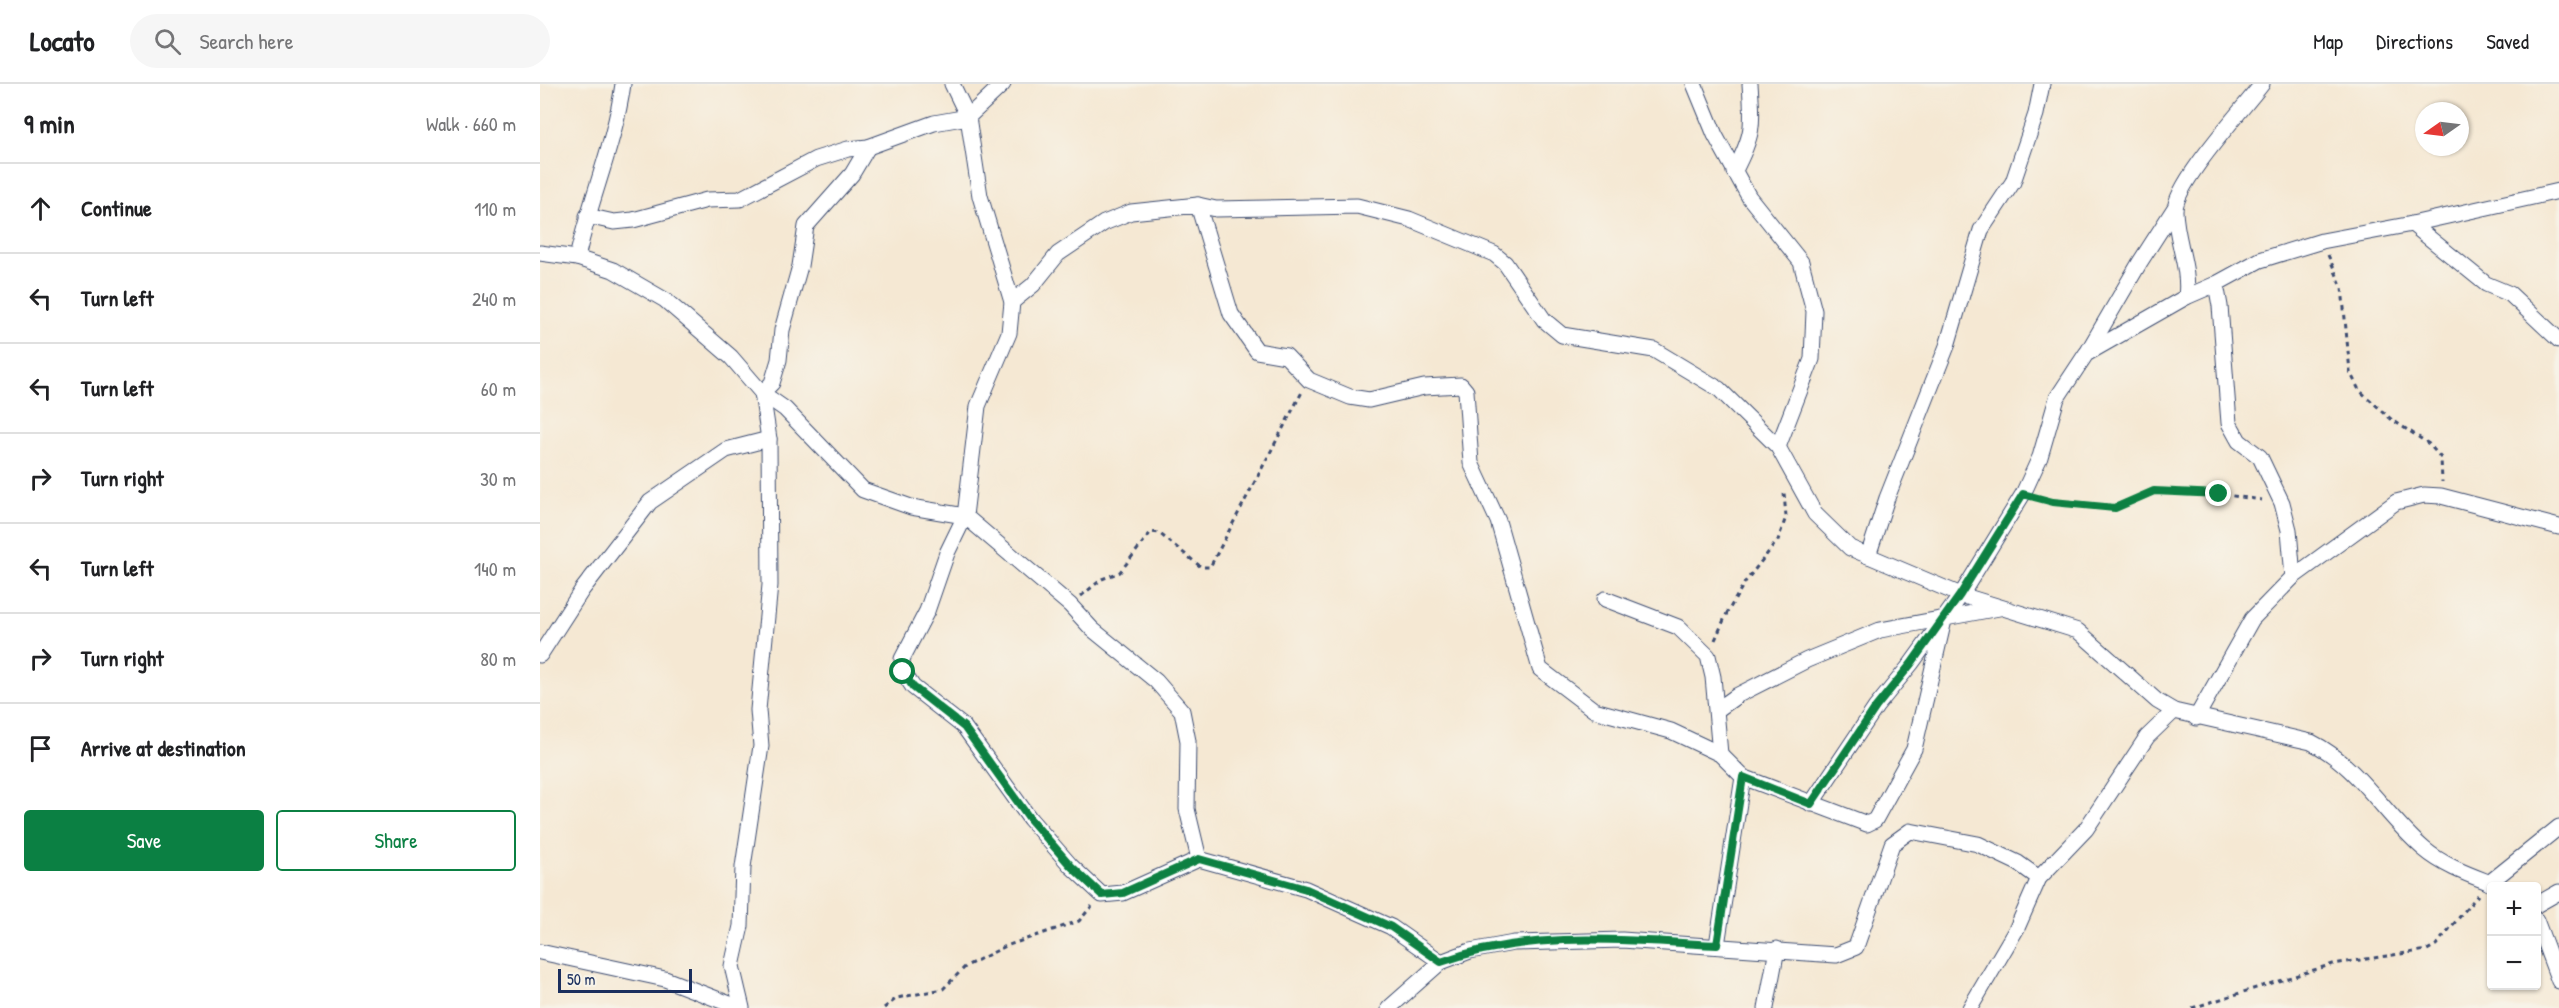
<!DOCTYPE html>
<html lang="en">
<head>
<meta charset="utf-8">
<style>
  body { margin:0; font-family:"Patrick Hand",sans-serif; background:#f6f6f6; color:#202124 }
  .controls { position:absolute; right:18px; bottom:18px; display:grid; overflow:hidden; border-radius:6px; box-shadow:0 2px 4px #0004 }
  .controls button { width:54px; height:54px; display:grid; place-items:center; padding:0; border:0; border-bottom:2px solid #e0e0e0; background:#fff; color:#202124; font:30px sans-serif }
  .compass { position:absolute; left:1875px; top:18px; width:54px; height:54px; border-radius:50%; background:#fff; box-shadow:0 2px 4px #0004; rotate:256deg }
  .scale { position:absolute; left:18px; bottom:15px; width:134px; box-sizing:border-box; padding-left:6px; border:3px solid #1b2f5e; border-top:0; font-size:16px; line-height:21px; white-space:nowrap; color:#1b2f5e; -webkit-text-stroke:4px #f7f3e8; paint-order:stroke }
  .stop { position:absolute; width:18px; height:18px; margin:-14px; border:4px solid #0b8043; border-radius:50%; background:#fff }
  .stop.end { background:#0b8043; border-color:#fff; box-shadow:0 2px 6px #0008 }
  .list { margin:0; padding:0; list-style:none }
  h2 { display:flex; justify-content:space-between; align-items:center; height:78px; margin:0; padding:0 24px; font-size:26px }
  h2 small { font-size:20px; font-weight:400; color:#757577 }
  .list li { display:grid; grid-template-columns:39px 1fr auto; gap:18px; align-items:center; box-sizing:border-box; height:90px; padding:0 24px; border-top:2px solid #e0e0e0 }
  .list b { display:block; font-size:22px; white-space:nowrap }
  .list em { font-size:20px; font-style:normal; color:#757577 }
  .actions { display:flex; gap:12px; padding:18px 24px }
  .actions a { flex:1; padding:14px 0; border:2px solid #0b8043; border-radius:6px; text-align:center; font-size:21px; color:#0b8043 }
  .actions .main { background:#0b8043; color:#fff }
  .icon { flex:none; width:33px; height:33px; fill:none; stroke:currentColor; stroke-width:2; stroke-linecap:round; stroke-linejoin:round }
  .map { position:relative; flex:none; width:2019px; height:924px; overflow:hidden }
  header { display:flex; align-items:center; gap:36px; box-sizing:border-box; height:84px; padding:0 30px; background:#fff; border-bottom:2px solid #e0e0e0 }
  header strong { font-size:28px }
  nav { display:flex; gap:33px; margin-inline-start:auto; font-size:21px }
  .search { width:420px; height:54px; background:#f6f6f6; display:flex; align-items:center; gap:15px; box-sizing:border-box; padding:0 21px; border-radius:33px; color:#757577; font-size:22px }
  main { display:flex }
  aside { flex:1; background:#fff }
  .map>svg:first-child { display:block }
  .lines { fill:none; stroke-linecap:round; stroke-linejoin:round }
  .street-casing { stroke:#3c4b70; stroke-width:17 }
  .path { stroke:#3c4b70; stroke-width:3; stroke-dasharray:4.5 4.5; stroke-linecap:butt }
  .street { stroke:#fff; stroke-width:15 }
  .route { stroke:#0b8043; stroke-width:8 }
</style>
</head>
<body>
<header>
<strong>Locato</strong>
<div class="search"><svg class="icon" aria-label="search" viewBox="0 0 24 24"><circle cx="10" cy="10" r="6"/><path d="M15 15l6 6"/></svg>Search here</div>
<nav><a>Map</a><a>Directions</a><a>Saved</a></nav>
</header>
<main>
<aside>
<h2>9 min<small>Walk · 660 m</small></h2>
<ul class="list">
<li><svg class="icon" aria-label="ahead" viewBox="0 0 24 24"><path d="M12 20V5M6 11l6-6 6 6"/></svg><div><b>Continue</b></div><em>110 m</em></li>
<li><svg class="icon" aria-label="left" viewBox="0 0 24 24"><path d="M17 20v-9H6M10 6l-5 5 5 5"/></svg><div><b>Turn left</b></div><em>240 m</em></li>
<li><svg class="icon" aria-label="left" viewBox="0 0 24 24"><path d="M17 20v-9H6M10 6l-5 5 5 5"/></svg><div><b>Turn left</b></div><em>60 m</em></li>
<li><svg class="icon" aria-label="right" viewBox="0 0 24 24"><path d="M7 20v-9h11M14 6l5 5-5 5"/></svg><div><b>Turn right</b></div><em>30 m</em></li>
<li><svg class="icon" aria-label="left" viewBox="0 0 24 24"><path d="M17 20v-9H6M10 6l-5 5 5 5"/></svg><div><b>Turn left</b></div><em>140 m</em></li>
<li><svg class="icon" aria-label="right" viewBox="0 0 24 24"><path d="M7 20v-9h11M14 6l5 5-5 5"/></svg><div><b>Turn right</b></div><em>80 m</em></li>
<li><svg class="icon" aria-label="arrive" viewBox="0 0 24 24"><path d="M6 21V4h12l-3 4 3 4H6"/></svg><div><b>Arrive at destination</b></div></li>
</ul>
<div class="actions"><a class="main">Save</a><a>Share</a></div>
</aside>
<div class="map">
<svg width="2019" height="924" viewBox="0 0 2019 924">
  <rect width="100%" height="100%" fill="#f7f3e8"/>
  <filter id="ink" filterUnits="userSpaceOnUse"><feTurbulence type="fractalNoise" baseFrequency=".0167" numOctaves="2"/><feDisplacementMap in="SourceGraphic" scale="12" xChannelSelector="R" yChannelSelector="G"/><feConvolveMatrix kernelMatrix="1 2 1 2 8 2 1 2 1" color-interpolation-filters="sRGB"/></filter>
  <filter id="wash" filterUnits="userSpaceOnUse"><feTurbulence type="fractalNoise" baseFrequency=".008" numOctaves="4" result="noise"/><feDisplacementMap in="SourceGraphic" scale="24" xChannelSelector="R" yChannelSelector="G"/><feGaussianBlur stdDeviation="1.35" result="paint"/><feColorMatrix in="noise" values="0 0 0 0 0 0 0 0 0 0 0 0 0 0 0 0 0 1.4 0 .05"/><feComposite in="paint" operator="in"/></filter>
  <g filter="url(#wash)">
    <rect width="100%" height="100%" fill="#f5e8d3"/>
  </g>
  <g filter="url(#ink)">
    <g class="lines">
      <g class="street-casing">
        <g id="street">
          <path d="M412 0 428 33 440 112 472 218 469 249 438 322 425 432 407 469 387 527 362 575 363 588 373 603 424 643 490 735 531 782 562 811 583 809 659 775 766 805 851 843 901 878"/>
          <path d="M1154 0 1175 51 1209 113 1261 178 1274 227 1272 275 1238 363"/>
          <path d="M328 63 312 90 266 142 260 182 242 246 239 276 232 299 222 309 245 325 323 406 371 423 425 432 530 521 552 545 616 597 642 627 648 657 647 725 659 775"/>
          <path d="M1194 88C1214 50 1213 42 1210 0"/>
          <path d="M658 121 676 125 817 122 869 135 954 170 965 179 1004 236 1022 251 1114 266 1179 305 1238 363 1275 430 1310 464 1421 511 1538 547 1617 617 1634 627 1771 658C1818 681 1845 732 1884 765 1905 783 1933 792 1958 802"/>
          <path d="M47 132 74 138 93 136 167 116 200 115 276 75 308 65 328 63 394 39 428 33 463 0"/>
          <path d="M1872 140 1946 200 1970 210 2019 256"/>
          <path d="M0 169 37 174 73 186 125 216 191 273 222 309 229 355 230 501 218 626 221 662 203 783 201 842 192 882 202 924"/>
          <path d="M37 174C50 115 75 59 83 0"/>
          <path d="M1676 200 1680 222 1689 339 1699 357 1720 373 1742 419 1749 446 1753 493"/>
          <path d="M1646 213 1676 200 1720 176 1782 157 1872 140 2019 107"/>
          <path d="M472 218 493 201 518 170 564 139 591 128 658 121 691 230 717 267 746 272 769 296 810 313 829 316 884 303 921 301 926 307 931 379 958 437 1000 585 1054 626 1131 647 1180 670 1203 693 1327 740 1335 736 1374 665 1404 536"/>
          <path d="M1547 269 1600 178 1634 125"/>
          <path d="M1328 472 1347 414 1407 262 1441 146 1473 98 1496 30 1502 0"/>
          <path d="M1065 515 1138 543 1168 572 1173 593 1180 670"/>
          <path d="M0 571 42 506 110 418 186 366 229 355"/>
          <path d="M1177 626 1198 611 1267 576 1340 546 1459 524"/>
          <path d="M1656 634 1712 535 1753 493 1856 418 1884 411 1901 412 2019 443"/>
          <path d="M1271 720 1336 623 1371 580 1421 511 1483 410 1500 373 1517 314 1546 270 1646 213C1650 184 1636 157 1635 127 1634 100 1704 24 1722 0"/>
          <path d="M1949 799 2019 743"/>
          <path d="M1996 821 2019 808"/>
          <path d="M1996 836 2019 897"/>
          <path d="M1177 861 1203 693"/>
          <path d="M0 868 125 895 200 924"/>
          <path d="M849 924 901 878 930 867 974 859 1082 856 1296 871 1316 863 1352 760 1370 747 1438 760 1478 779 1499 794"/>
          <path d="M1226 924 1237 865"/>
          <path d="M1430 924 1477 844 1499 794 1546 745 1607 653 1634 627"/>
        </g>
      </g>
      <g class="path">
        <path d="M1788 171 1802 203 1810 288 1819 306 1851 335 1889 360 1901 374 1902 398"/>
        <path d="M1499 414 1513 418 1575 424 1614 407 1679 410 1722 416"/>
        <path d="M541 512 562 495 580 488 611 448 619 449 661 483H670L762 308"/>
        <path d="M1175 556 1187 529 1205 498 1238 456 1246 433 1244 409"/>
        <path d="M344 924 357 914 403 905 426 882 466 862 539 837 552 822"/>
        <path d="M1652 924 1793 880 1887 866 1896 861 1938 811"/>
      </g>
      <use href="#street" class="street"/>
    </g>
  </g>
  <g class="lines" filter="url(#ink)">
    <path class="route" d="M363 588 373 603 424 643 490 735 531 782 562 811 583 809 659 775 766 805 851 843 901 878C989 846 1086 856 1177 861L1203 693 1271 720 1336 623 1371 580 1420 511 1483 410 1513 418 1575 424 1614 407 1679 410"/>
  </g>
</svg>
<div class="controls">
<button>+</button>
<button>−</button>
</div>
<svg class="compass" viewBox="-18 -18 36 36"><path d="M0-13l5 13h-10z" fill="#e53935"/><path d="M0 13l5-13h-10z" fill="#757577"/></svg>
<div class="scale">50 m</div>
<div class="stop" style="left:363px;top:588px"></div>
<div class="stop end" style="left:1679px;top:410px"></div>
</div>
</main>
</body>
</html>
